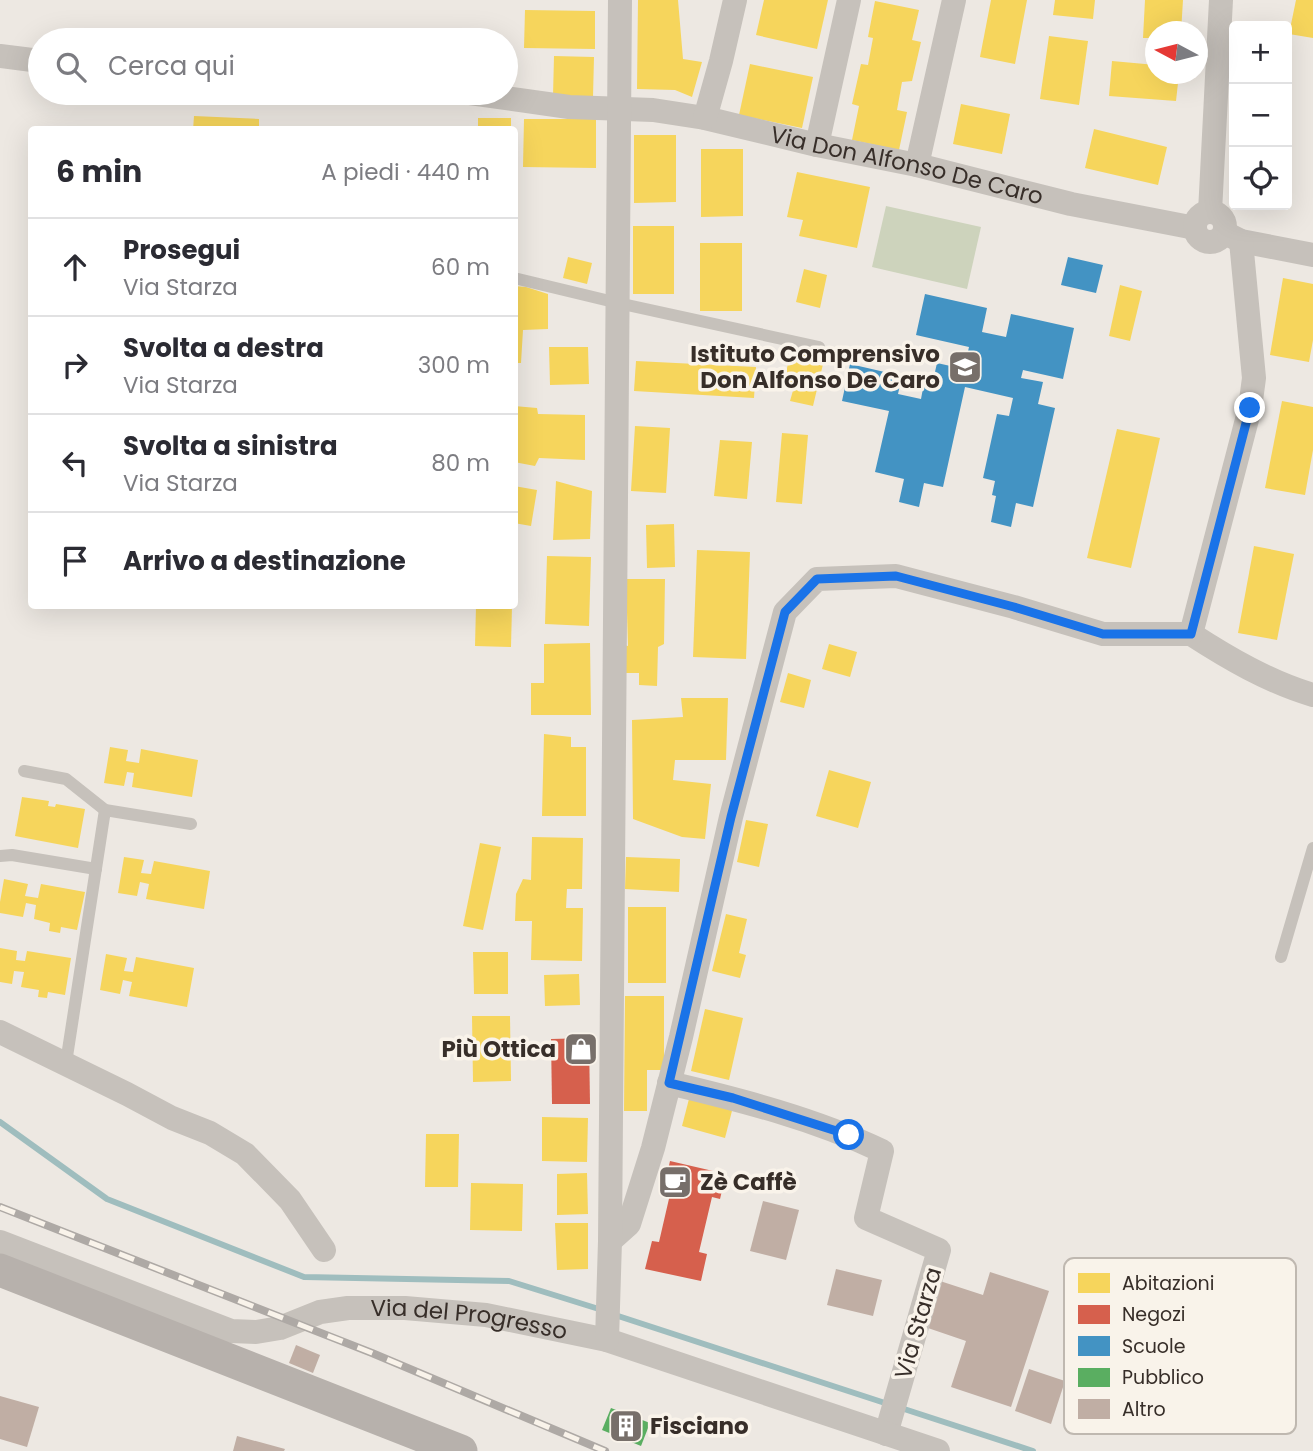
<!DOCTYPE html>
<html lang="it">
<head>
<meta charset="utf-8">
<style>
  body { margin:0; font-family:Poppins,sans-serif; background:#f7f7f7; color:#2b2b33 }
  .controls { position:absolute; right:21px; top:21px; display:grid; overflow:hidden; border-radius:7px; box-shadow:0 7px 28px #0002 }
  .controls button { width:63px; height:63px; display:grid; place-items:center; padding:0; border:0; border-bottom:2px solid #e1e1e2; background:#fff; color:#2b2b33; font:35px sans-serif }
  .compass { position:absolute; left:1145px; top:21px; width:63px; height:63px; border-radius:50%; background:#fff; box-shadow:0 7px 28px #0002; rotate:277deg }
  .stop { position:absolute; width:21px; height:21px; margin:-16px; border:5px solid #1a73e8; border-radius:50%; background:#fff }
  .stop.end { background:#1a73e8; border-color:#fff; box-shadow:0 2px 7px #0008 }
  .list { margin:0; padding:0; list-style:none }
  h2 { display:flex; justify-content:space-between; align-items:center; height:91px; margin:0; padding:0 28px; font-size:30px }
  h2 small { font-size:23px; font-weight:400; color:#7c7c81 }
  .list li { display:grid; grid-template-columns:46px 1fr auto; gap:21px; align-items:center; box-sizing:border-box; height:98px; padding:0 28px; border-top:2px solid #e1e1e2 }
  .list b { display:block; font-size:26px; white-space:nowrap }
  .list p { margin:0; font-size:23px; white-space:nowrap; color:#7c7c81 }
  .list em { font-size:23px; font-style:normal; color:#7c7c81 }
  .icon { flex:none; width:38px; height:38px; fill:none; stroke:currentColor; stroke-width:2; stroke-linecap:round; stroke-linejoin:round }
  .map { position:relative; flex:none; width:1313px; height:1451px; overflow:hidden }
  .search { position:absolute; background:#fff; box-shadow:0 7px 28px #0002; left:28px; top:28px; width:490px; height:77px; display:flex; align-items:center; gap:18px; box-sizing:border-box; padding:0 24px; border-radius:38px; color:#7c7c81; font-size:26px }
  .panel { position:absolute; background:#fff; box-shadow:0 7px 28px #0002; left:28px; top:126px; width:490px; height:483px; border-radius:7px }
  .map>svg:first-child { display:block }
  .park { fill:#cdd3bc }
  .homes { fill:#f6d55c }
  .shops { fill:#d6604d }
  .schools { fill:#4393c3 }
  .public { fill:#5aae61 }
  .lines { fill:none; stroke-linecap:round; stroke-linejoin:round }
  .stream { stroke:#9fbdbe; stroke-width:6 }
  .building { fill:#c0aea4 }
  .service { stroke:#c6c1bb; stroke-width:12 }
  .minor { stroke:#c6c1bb; stroke-width:24 }
  .secondary { stroke:#b7b1ac; stroke-width:33 }
  .rail-casing { stroke:#aea9a5; stroke-width:8 }
  .rail { stroke:#f9f3ea; stroke-width:5; stroke-dasharray:16; stroke-linecap:butt }
  .route { stroke:#1a73e8; stroke-width:9 }
  .labels { text-anchor:middle; stroke-width:7; stroke-linejoin:round; paint-order:stroke }
  .street-label { font-size:23px; fill:#372e29; stroke:#f9f3ea }
  .poi-label { font-size:23px; font-weight:bold; fill:#372e29; stroke:#f9f3ea; text-anchor:end }
  .key { fill:#f9f3ea; stroke:#bfb8b0; stroke-width:2 }
  .key-label { font-size:19px; fill:#372e29 }
</style>
</head>
<body>
<div class="map">
<svg width="1313" height="1451" viewBox="0 0 1313 1451">
  <rect width="100%" height="100%" fill="#ede8e2"/>
  <path class="park" d="M886 206 981 227 967 289 872 267Z"/>
  <g class="homes">
    <path d="M638 0H678L683 59 702 62 692 97 675 90 637 89Z"/>
    <path d="M764 0H828L817 49 756 35Z"/>
    <path d="M991 0H1027L1015 64 980 57Z"/>
    <path d="M1055 0H1095L1093 19 1053 15Z"/>
    <path d="M1145 0H1183L1181 32H1156V38H1143Z"/>
    <path d="M1296 0H1313V38L1289 34Z"/>
    <path d="M875 1 919 10 912 40 921 42 912 81 902 82 897 110 907 112 899 150 852 140 859 106 852 104 861 64 868 65 873 38 868 37Z"/>
    <path d="M525 10 595 11V49L524 48Z"/>
    <path d="M1049 36 1088 41 1079 105 1040 99Z"/>
    <path d="M1227 41 1234 43V75L1226 74Z"/>
    <path d="M554 56 594 57 593 97 553 96Z"/>
    <path d="M1112 61 1156 65V74H1179L1176 101 1109 96Z"/>
    <path d="M750 64 813 77 802 128 739 115Z"/>
    <path d="M961 104 1010 114 1002 154 953 144Z"/>
    <path d="M194 116 259 119V130H193Z"/>
    <rect x="478" y="118" width="33" height="12"/>
    <path d="M524 119H596V168L523 167Z"/>
    <path d="M1094 129 1167 147 1158 185 1085 168Z"/>
    <path d="M634 135H676V202L634 203Z"/>
    <path d="M701 149H743V216L701 217Z"/>
    <path d="M797 172 870 187 857 248 799 236 803 220 787 217Z"/>
    <rect x="633" y="226" width="41" height="68"/>
    <rect x="700" y="243" width="42" height="68"/>
    <path d="M568 257 592 263 587 284 563 278Z"/>
    <path d="M804 269 827 275 820 308 796 302Z"/>
    <path d="M1283 278 1313 284V340L1309 362 1270 355Z"/>
    <path d="M1120 285 1142 291 1130 341 1109 336Z"/>
    <path d="M514 286 526 287 548 294V329L523 330 521 363H514Z"/>
    <path d="M549 347H588L589 384 550 385Z"/>
    <path d="M791 352 824 360 813 406 790 401 794 387 783 384Z"/>
    <path d="M636 361 756 367 754 398 634 391Z"/>
    <path d="M1282 401 1313 407V450L1305 495 1265 488Z"/>
    <path d="M514 406 537 408 538 414 585 415V460L539 458 535 466 514 462Z"/>
    <path d="M635 426 670 428 666 493 631 491Z"/>
    <path d="M1117 429 1160 438 1131 568 1087 558Z"/>
    <path d="M782 433 808 435 802 504 776 502Z"/>
    <path d="M720 440 752 442 747 499 714 496Z"/>
    <path d="M556 481 592 491 590 539 553 540Z"/>
    <path d="M514 486 537 490 531 526 514 523Z"/>
    <path d="M674 524 675 567 647 568 646 525Z"/>
    <path d="M1254 546 1294 554 1277 640 1238 633Z"/>
    <path d="M697 550 750 552 746 659 693 657Z"/>
    <path d="M547 556 591 557 589 626 545 624Z"/>
    <path d="M626 579H665L664 644 658 647 657 686 639 685V673H623L624 645 628 646Z"/>
    <path d="M476 606H512L511 647 475 646Z"/>
    <path d="M590 643 591 715H531V683H544V644Z"/>
    <path d="M829 644 857 652 850 677 822 669Z"/>
    <path d="M788 673 811 680 804 708 780 702Z"/>
    <path d="M681 698H728L726 760H675L673 780 711 784 705 839 682 837 633 819 632 720 683 717Z"/>
    <path d="M544 734 571 737V747H586V816H542Z"/>
    <path d="M110 747 128 750 126 761 139 763 141 749 198 760 192 797 132 787 134 773 127 772 124 786 104 783Z"/>
    <path d="M829 770 871 782 858 828 816 816Z"/>
    <path d="M22 797 49 801 48 806 55 807 56 804 85 809 78 848 15 836Z"/>
    <path d="M746 820 768 824 759 867 737 862Z"/>
    <path d="M532 837 583 838 582 889H567L566 908H583L582 961 531 960 532 921H515L516 894 523 879 531 880Z"/>
    <path d="M480 843 501 847 483 930 463 926Z"/>
    <path d="M124 857 144 860 141 873 151 874 154 861 210 871 204 909 146 899 149 884 140 882 137 896 118 893Z"/>
    <path d="M626 857 680 859 679 892 625 889Z"/>
    <path d="M4 879 28 884 25 896 38 898 41 884 85 892 77 930 61 927 60 933 49 931 50 923 34 919 36 905 26 903 23 917 0 913V902Z"/>
    <rect x="628" y="907" width="38" height="76"/>
    <path d="M726 914 747 919 739 953 746 955 740 978 712 971Z"/>
    <path d="M0 948 17 951 16 960 25 961 27 951 71 958 65 995 48 992 47 998 38 997 39 990 21 987 24 972 14 971 12 984 0 982Z"/>
    <path d="M473 952H508V994H474Z"/>
    <path d="M106 954 127 958 124 971 133 972 136 957 194 968 187 1007 129 996 132 982 123 980 120 994 100 990Z"/>
    <path d="M579 974 580 1005 545 1006 544 975Z"/>
    <path d="M625 996H664V1070H647V1111H624Z"/>
    <path d="M705 1009 743 1018 729 1080 691 1071Z"/>
    <path d="M472 1016H510L511 1081 473 1082Z"/>
    <path d="M690 1095 733 1107 725 1138 682 1126Z"/>
    <path d="M542 1117 588 1118 587 1162 542 1161Z"/>
    <path d="M426 1134H459L458 1187H425Z"/>
    <path d="M587 1173 588 1214 557 1215V1174Z"/>
    <path d="M471 1183 523 1184 522 1231 470 1230Z"/>
    <path d="M555 1223H588V1269L557 1270Z"/>
  </g>
  <g class="shops">
    <path d="M589 1038 590 1104H552L551 1039Z"/>
    <path d="M670 1161 726 1174 720 1199 712 1197 699 1252 707 1254 701 1281 645 1269 652 1241 659 1242 671 1190 664 1188Z"/>
  </g>
  <g class="schools">
    <path d="M1068 257 1103 265 1096 293 1061 285Z"/>
    <path d="M925 294 987 308 982 332 1006 337 1011 314 1074 328 1063 379 1023 370 1021 378 1043 382 1038 404 1055 408 1033 507 1016 503 1011 527 991 522 996 496 992 495 995 481 983 478 997 414 1009 416 1013 398 965 387 943 487 924 483 919 507 899 502 904 479 875 472 889 411 842 401 850 364 902 376 898 394 921 399 924 383 932 385 937 363 964 369 969 347 916 335Z"/>
  </g>
  <path class="public" d="M611 1408 650 1423 641 1446 602 1430Z"/>
  <g class="lines">
    <g class="stream">
      <path d="M0 1122 107 1199 304 1277 509 1281 602 1310"/>
      <path d="M612 1314 888 1404"/>
      <path d="M898 1407 1033 1451"/>
    </g>
  </g>
  <g class="building">
    <path d="M763 1201 799 1210 786 1260 750 1251Z"/>
    <path d="M836 1269 882 1280 873 1316 827 1305Z"/>
    <path d="M990 1272 1049 1291 1011 1407 951 1387 966 1341 925 1327 940 1281 983 1295Z"/>
    <path d="M296 1345 320 1355 313 1373 289 1363Z"/>
    <path d="M1029 1369 1065 1381 1051 1424 1015 1411Z"/>
    <path d="M0 1396 39 1407 27 1447 0 1439Z"/>
    <path d="M237 1436 285 1449 284 1451H233Z"/>
  </g>
  <g class="lines">
    <g class="service">
      <path d="M514 278 618 303 819 347"/>
      <path d="M24 771 66 779 105 810 191 824"/>
      <path d="M0 856 12 855 96 869"/>
      <path d="M1281 957 1313 848"/>
      <path d="M66 1063 105 810"/>
    </g>
    <g class="minor">
      <path d="M0 56 40 61"/>
      <path id="s1" d="M470 93 569 107 653 110 705 118 817 145 917 165 1071 204 1195 228"/>
      <path d="M705 118 721 61 735 0"/>
      <path d="M817 145 849 0"/>
      <path d="M917 165 954 0"/>
      <path d="M1210 212 1221 0"/>
      <circle cx="1210" cy="227" r="15"/>
      <path d="M1229 235 1241 241 1313 255"/>
      <path d="M1191 634 1250 408 1254 378 1241 241"/>
      <path d="M1191 634C1228 658 1269 682 1313 695"/>
      <path d="M0 1032 127 1094 172 1118 210 1133 245 1154 290 1200 324 1250"/>
      <path d="M669 1083C741 1100 815 1119 882 1151L866 1218 939 1250 886 1434"/>
      <path d="M610 1241 629 1224 653 1148 681 1037 731 817 785 612 817 579 896 576 1014 607 1103 634H1191"/>
      <path id="s2" d="M0 1242 231 1331 256 1332 280 1328 320 1312 348 1308H405L486 1315 607 1340 938 1451"/>
      <path d="M607 1340 610 1241 620 0"/>
    </g>
    <path class="secondary" d="M0 1270 461 1451"/>
    <g class="rail-casing">
      <path id="rail" d="M0 1207 372 1353 605 1451"/>
    </g>
    <use href="#rail" class="rail"/>
  </g>
  <g class="lines">
    <path class="route" d="M849 1135 733 1098 669 1083 731 817 785 612 817 579 896 576 1014 607 1103 634H1191L1250 408"/>
  </g>
  <defs>
    <g id="school-square" transform="scale(1.75)"><rect x="-9" y="-9" width="18" height="18" rx="4" fill="#776f6a" stroke="#f9f3ea"/><path d="M0-5L7-2L0 1L-7-2ZM-4 1L0 2.5L4 1V4Q0 6-4 4Z" fill="#fff"/></g>
    <g id="shop-square" transform="scale(1.75)"><rect x="-9" y="-9" width="18" height="18" rx="4" fill="#776f6a" stroke="#f9f3ea"/><path d="M-5-2.5h2.3a2.7 3.5 0 0 1 5.4 0H5L5.5 6h-11ZM-1.5-2.5h3a1.5 2.3 0 0 0-3 0Z" fill="#fff"/></g>
    <g id="cafe-square" transform="scale(1.75)"><rect x="-9" y="-9" width="18" height="18" rx="4" fill="#776f6a" stroke="#f9f3ea"/><path d="M-5.5-4.5H6V0H3Q3 3.5 0 3.5H-2.5Q-5.5 3.5-5.5 0ZM3-3.2v2h1.7v-2ZM-6 4.5H4V6H-6Z" fill="#fff"/></g>
    <g id="building-square" transform="scale(1.75)"><rect x="-9" y="-9" width="18" height="18" rx="4" fill="#776f6a" stroke="#f9f3ea"/><path d="M-4-6H4V6H1V3H-1V6H-4ZM-2.5-4.3h1.7v1.8h-1.7ZM.8-4.3h1.7v1.8H.8ZM-2.5-1h1.7V.8h-1.7ZM.8-1h1.7V.8H.8Z" fill="#fff"/></g>
  </defs>
  <g fill-rule="evenodd">
    <use href="#school-square" x="965" y="367"/>
    <use href="#shop-square" x="581" y="1049"/>
    <use href="#cafe-square" x="675" y="1182"/>
    <use href="#building-square" x="626" y="1426"/>
  </g>
  <g class="labels">
    <g class="street-label">
      <text dy="8" stroke="none"><textPath href="#s1" startOffset="444">Via Don Alfonso De Caro</textPath></text>
      <text dy="8" stroke="none"><textPath href="#s2" startOffset="490">Via del Progresso</textPath></text>
      <text transform="translate(918 1323) rotate(-74)" y="8">Via Starza</text>
    </g>
    <g class="poi-label">
      <text x="940" y="362">Istituto Comprensivo<tspan x="940" dy="26">Don Alfonso De Caro</tspan></text>
      <text x="556" y="1057">Più Ottica</text>
      <text x="700" y="1190" text-anchor="start">Zè Caffè</text>
      <text x="650" y="1434" text-anchor="start">Fisciano</text>
    </g>
  </g>
  <rect x="1064" y="1258" width="232" height="176" rx="10" class="key"/>
  <rect x="1078" y="1273" width="32" height="20" fill="#f6d55c"/>
  <rect x="1078" y="1305" width="32" height="19" fill="#d6604d"/>
  <rect x="1078" y="1336" width="32" height="20" fill="#4393c3"/>
  <rect x="1078" y="1368" width="32" height="19" fill="#5aae61"/>
  <rect x="1078" y="1399" width="32" height="20" fill="#c0aea4"/>
  <g class="key-label">
    <text x="1122" y="1290">Abitazioni</text>
    <text x="1122" y="1321">Negozi</text>
    <text x="1122" y="1353">Scuole</text>
    <text x="1122" y="1384">Pubblico</text>
    <text x="1122" y="1416">Altro</text>
  </g>
</svg>
<div class="controls">
<button>+</button>
<button>−</button>
<button><svg class="icon" aria-label="locate" viewBox="0 0 24 24"><circle cx="12" cy="12" r="6"/><path d="M12 2v4M12 18v4M2 12h4M18 12h4"/></svg></button>
</div>
<svg class="compass" viewBox="-18 -18 36 36"><path d="M0-13l5 13h-10z" fill="#e53935"/><path d="M0 13l5-13h-10z" fill="#7c7c81"/></svg>
<div class="stop" style="left:849px;top:1135px"></div>
<div class="stop end" style="left:1250px;top:408px"></div>
<div class="search"><svg class="icon" aria-label="search" viewBox="0 0 24 24"><circle cx="10" cy="10" r="6"/><path d="M15 15l6 6"/></svg>Cerca qui</div>
<section class="panel">
<h2>6 min<small>A piedi · 440 m</small></h2>
<ul class="list">
<li><svg class="icon" aria-label="ahead" viewBox="0 0 24 24"><path d="M12 20V5M6 11l6-6 6 6"/></svg><div><b>Prosegui</b><p>Via Starza</p></div><em>60 m</em></li>
<li><svg class="icon" aria-label="right" viewBox="0 0 24 24"><path d="M7 20v-9h11M14 6l5 5-5 5"/></svg><div><b>Svolta a destra</b><p>Via Starza</p></div><em>300 m</em></li>
<li><svg class="icon" aria-label="left" viewBox="0 0 24 24"><path d="M17 20v-9H6M10 6l-5 5 5 5"/></svg><div><b>Svolta a sinistra</b><p>Via Starza</p></div><em>80 m</em></li>
<li><svg class="icon" aria-label="arrive" viewBox="0 0 24 24"><path d="M6 21V4h12l-3 4 3 4H6"/></svg><div><b>Arrivo a destinazione</b></div></li>
</ul>
</section>
</div>
</body>
</html>
